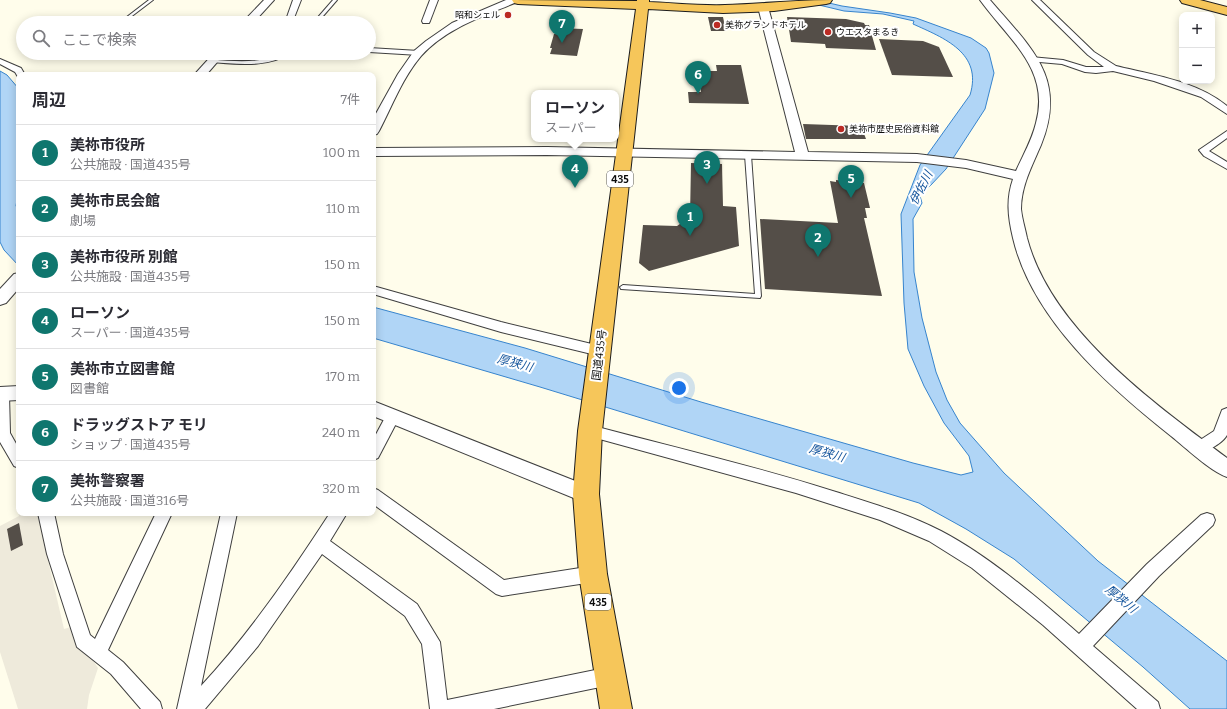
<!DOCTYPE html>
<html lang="ja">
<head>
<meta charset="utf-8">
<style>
  body { margin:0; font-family:Bitter,"Noto Sans JP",serif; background:#f7f7f7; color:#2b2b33 }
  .controls { position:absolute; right:12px; top:12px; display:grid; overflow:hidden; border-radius:8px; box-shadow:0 2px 10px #0003 }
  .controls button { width:36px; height:36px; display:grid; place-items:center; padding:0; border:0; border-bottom:1px solid #e1e1e2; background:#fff; color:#2b2b33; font:20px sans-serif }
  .you { position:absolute; left:679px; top:388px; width:14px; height:14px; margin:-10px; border:3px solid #fff; border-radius:50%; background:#1a73e8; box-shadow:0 0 0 6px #1a73e833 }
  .badge { display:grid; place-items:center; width:26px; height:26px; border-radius:50%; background:#0f766e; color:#fff; font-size:13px; font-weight:700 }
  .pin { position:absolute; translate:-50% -33px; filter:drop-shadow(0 1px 2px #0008) }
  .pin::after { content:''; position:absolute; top:21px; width:14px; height:12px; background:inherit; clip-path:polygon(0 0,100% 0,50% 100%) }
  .popup { position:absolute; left:531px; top:90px; width:88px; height:52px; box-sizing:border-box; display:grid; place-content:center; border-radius:8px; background:#fff; filter:drop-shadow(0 1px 3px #0005); font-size:13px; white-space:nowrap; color:#7c7c81 }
  .popup b { font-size:15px; color:#2b2b33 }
  .popup::after { content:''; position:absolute; left:50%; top:100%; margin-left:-8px; border:8px solid transparent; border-top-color:#fff }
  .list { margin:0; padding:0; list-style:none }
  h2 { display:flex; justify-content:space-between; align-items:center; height:52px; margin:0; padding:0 16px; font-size:17px }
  h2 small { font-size:13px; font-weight:400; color:#7c7c81 }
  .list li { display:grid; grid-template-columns:26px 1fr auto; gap:12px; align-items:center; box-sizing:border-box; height:56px; padding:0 16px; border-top:1px solid #e1e1e2 }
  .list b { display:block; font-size:15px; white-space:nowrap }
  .list p { margin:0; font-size:13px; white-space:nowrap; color:#7c7c81 }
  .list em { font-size:13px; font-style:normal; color:#7c7c81 }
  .icon { flex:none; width:22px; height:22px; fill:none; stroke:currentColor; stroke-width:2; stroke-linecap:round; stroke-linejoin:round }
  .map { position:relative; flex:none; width:1227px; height:709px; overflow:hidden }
  .search { position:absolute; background:#fff; box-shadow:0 2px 10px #0003; left:16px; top:16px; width:360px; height:44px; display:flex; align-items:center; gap:10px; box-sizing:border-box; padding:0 14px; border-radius:22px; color:#7c7c81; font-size:15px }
  .panel { position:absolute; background:#fff; box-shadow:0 2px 10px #0003; left:16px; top:72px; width:360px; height:444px; border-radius:8px }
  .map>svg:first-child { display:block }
  .plaza { fill:#eeeadb }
  .water { fill:#b0d5f6; stroke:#3784cd }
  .building { fill:#544e48 }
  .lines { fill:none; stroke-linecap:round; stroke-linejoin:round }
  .service-casing { stroke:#3f3f3f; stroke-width:2 }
  .minor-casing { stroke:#3f3f3f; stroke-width:2 }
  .tertiary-casing { stroke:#3f3f3f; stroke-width:2 }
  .trunk-casing { stroke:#1d1d1d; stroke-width:2 }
  .service { fill:#fff; fill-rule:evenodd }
  .minor { fill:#fff; fill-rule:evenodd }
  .tertiary { fill:#fff; fill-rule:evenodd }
  .trunk { fill:#f6c65a; fill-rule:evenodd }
  .poi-dot { fill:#bb2b24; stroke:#fff; stroke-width:1.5 }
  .labels { text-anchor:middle; stroke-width:4; stroke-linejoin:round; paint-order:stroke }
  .far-poi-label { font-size:9px; fill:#0c0c0c; stroke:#fff; text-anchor:start }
  .shield { fill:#fff; stroke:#555; stroke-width:1 }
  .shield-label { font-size:10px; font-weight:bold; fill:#0c0c0c }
  .street-label { font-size:11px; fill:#0c0c0c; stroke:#fff }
  .water-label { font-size:12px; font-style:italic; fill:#16569d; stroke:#fff }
</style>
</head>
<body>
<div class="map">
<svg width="1227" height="709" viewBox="0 0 1227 709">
  <rect width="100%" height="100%" fill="#fffdeb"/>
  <path class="plaza" d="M19 502V513H37L64 629 71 627 98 668 89 695 87 709H18L0 652V526L19 516 16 503Z"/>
  <g class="water">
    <path d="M798 0H816L842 6 890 13 916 18 971 38 986 48 989 53 994 73 985 109 946 169 930 186 926 188 920 196 922 203 913 219 914 272 922 318 936 372 947 400 960 423 1004 473 1098 561 1227 661V709H1190L1143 667 1014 559 966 529 919 503 540 387 373 338V307L525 348 701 402 913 463 961 475 973 472 969 456 944 423 924 386 908 349 904 303 901 214 920 165 970 95C983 53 944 38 913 24L914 21 883 14 844 11Z"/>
    <path d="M0 71 7 75 19 89V186L16 206 19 210V266L4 250 0 242Z"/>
  </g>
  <g class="building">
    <path d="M708 17H723L726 31H711Z"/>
    <path d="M787 17 846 19 864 23 865 25H869L876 50 826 48 825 44 791 42Z"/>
    <path d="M558 28 583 29 577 56 550 54 552 48H550L554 34H556Z"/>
    <path d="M879 39 923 41 939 47 953 77 892 75Z"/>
    <path d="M716 65H741L749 104 689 103 688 92H701L699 71H717Z"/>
    <path d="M803 124 861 126 866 139H806Z"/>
    <path d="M691 163 722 164 723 206 736 207 739 246 649 271 639 263 643 225 677 226 690 217Z"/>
    <path d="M836 180 864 183 870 208H865L867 218H864L882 296 765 289 760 219 838 223 830 181 836 182Z"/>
    <path d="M19 523 23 545 11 551 7 529Z"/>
  </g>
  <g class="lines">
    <g class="service-casing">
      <g id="service">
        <path d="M149 0H153L132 16 133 20 137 23 130 22 129 19 124 23H119Z"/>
        <path d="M333 0H337L317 23H313Z"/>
        <path d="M284 53H290C269 68 237 64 212 62L210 61 212 60C237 61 261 64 284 53Z"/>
        <path d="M748 153 751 155 761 296 760 298 621 289 620 287 623 285 755 294 745 155Z"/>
      </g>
    </g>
    <g class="minor-casing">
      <g id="minor">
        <path d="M293 0H301L294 18 289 23H281L287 17Z"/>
        <path d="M430 0H438L430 21 429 23H423L422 21Z"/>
        <path d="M1032 0H1040L1094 52 1116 66C1153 75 1197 81 1227 106V114L1201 97 1154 81 1113 71 1096 73 1085 72 1062 64 1028 61 1027 59 1028 57H1031L1063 60 1086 67H1104L1088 55Z"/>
        <path d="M369 48 419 51 423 53 419 55 369 52Z"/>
        <path d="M0 59 21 68 25 75H19L18 77 15 72 0 64Z"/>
        <path d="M1227 131V138L1209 151 1227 162V169L1204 156 1199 150Z"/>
        <path d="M373 286 501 322 600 346 605 348 606 351 605 354 600 356 501 332 373 294Z"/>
        <path d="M0 389 7 390 9 394 10 433 19 449V468L14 466 0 442Z"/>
        <path d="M1227 408V435C1223 443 1203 455 1194 452L1192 448 1194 444 1214 431 1222 410Z"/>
        <path d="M393 410 398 412 400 416 378 458 373 460V440L388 412Z"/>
        <path d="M590 425C672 447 755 466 836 492 871 503 908 514 941 531 989 556 1039 599 1079 634L1147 564 1201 515 1207 513 1213 515 1215 520 1213 525 1159 576 1093 646 1158 702 1160 709H1137L1043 625 972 568 929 541 880 520 796 493 585 435 583 431 585 427Z"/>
        <path d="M373 488 378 490 504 580 593 566 599 568 601 574 599 580 593 582 502 596 496 594 373 504Z"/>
        <path d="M38 513H54L63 554 90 635 95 639 156 513H172L108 650 123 662 160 702 162 709H141L111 674 77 647 47 554Z"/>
        <path d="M221 513H237L201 686C250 633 291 573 330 513H347L330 541 417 604 440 642 447 700 610 667 616 670 619 676 616 682 610 685 494 709H430L422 644 405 616 322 554 258 646 205 709H177Z"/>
      </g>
    </g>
    <g class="tertiary-casing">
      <g id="tertiary">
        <path d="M264 0H274L253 23H242Z"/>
        <path d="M506 0H519L517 2C484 16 446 28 421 56 403 77 392 106 379 131L377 134 373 135V119L398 74 414 51 426 41 452 23Z"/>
        <path d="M980 0H990C1031 48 1068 78 1041 145 1032 166 1021 186 1021 209 1022 219 1025 228 1027 238 1051 330 1155 404 1227 458V477C1210 471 1186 448 1171 436 1108 386 1032 319 1013 238 1008 217 1006 199 1013 179L966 168 917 162 547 155 373 156V148L547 147 795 152 758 7 763 4 768 7 808 152 917 154 966 160 1016 171C1023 155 1032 140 1036 123 1051 69 1008 39 980 0Z"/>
        <path d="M214 53H225L206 75H194Z"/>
        <path d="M19 273V288L6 303 0 305V289L14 274Z"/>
        <path d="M19 386V400L0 401V387Z"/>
        <path d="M373 401 593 488 596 494 593 500 586 503 373 416Z"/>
      </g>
    </g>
    <g class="trunk-casing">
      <g id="trunk">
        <path d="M512 0 637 1V0H649V2C674 3 700 6 725 5 761 4 796 0 832 0L830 3 826 4 774 11 723 13 648 9 602 431 599 494 607 574 632 709H600L579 574 573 494 578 431 636 9 518 4 514 3Z"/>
        <path d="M1180 0H1200L1227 7V15L1182 3Z"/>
      </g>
    </g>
    <use href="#service" class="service"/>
    <use href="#minor" class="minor"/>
    <use href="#tertiary" class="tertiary"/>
    <use href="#trunk" class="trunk"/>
  </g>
  <g class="poi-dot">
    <circle cx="508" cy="15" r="4"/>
    <circle cx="717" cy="25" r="4"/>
    <circle cx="828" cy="32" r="4"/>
    <circle cx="841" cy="129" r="4"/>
  </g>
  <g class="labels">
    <g class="far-poi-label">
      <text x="500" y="18" text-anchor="end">昭和シェル</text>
      <text x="725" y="28">美祢グランドホテル</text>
      <text x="836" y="35">ウエスタまるき</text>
      <text x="849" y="132">美袮市歴史民俗資料館</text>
    </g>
    <g class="shield">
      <rect x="607" y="171" width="26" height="16" rx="3"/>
      <rect x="585" y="594" width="26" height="16" rx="3"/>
    </g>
    <g class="shield-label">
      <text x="620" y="183">435</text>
      <text x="598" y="606">435</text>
    </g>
    <g class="street-label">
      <text transform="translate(599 355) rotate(-83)" y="4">国道435号</text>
    </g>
    <g class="water-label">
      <text transform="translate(921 188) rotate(-63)" y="4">伊佐川</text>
      <text transform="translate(515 363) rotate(15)" y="4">厚狭川</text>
      <text transform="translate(827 453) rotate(16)" y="4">厚狭川</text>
      <text transform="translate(1121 599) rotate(39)" y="4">厚狭川</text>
    </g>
  </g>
</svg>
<div class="controls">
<button>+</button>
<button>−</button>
</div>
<div class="you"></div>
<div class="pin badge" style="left:690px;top:236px">1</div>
<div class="pin badge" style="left:818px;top:257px">2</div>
<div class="pin badge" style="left:707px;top:184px">3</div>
<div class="pin badge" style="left:575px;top:188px">4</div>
<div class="popup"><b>ローソン</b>スーパー</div>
<div class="pin badge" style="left:851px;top:198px">5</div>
<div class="pin badge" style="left:698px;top:94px">6</div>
<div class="pin badge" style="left:562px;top:43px">7</div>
<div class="search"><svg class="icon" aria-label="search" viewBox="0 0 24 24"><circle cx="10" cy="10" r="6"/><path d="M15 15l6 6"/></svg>ここで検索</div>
<section class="panel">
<h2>周辺<small>7件</small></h2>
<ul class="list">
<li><span class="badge">1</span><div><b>美祢市役所</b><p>公共施設 · 国道435号</p></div><em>100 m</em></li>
<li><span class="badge">2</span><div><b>美祢市民会館</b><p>劇場</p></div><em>110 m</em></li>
<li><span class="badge">3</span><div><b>美祢市役所 別館</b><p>公共施設 · 国道435号</p></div><em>150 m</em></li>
<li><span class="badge">4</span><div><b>ローソン</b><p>スーパー · 国道435号</p></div><em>150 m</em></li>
<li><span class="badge">5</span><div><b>美祢市立図書館</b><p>図書館</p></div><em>170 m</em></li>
<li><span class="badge">6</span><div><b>ドラッグストア モリ</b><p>ショップ · 国道435号</p></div><em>240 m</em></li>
<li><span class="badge">7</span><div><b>美祢警察署</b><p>公共施設 · 国道316号</p></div><em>320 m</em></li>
</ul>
</section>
</div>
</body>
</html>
